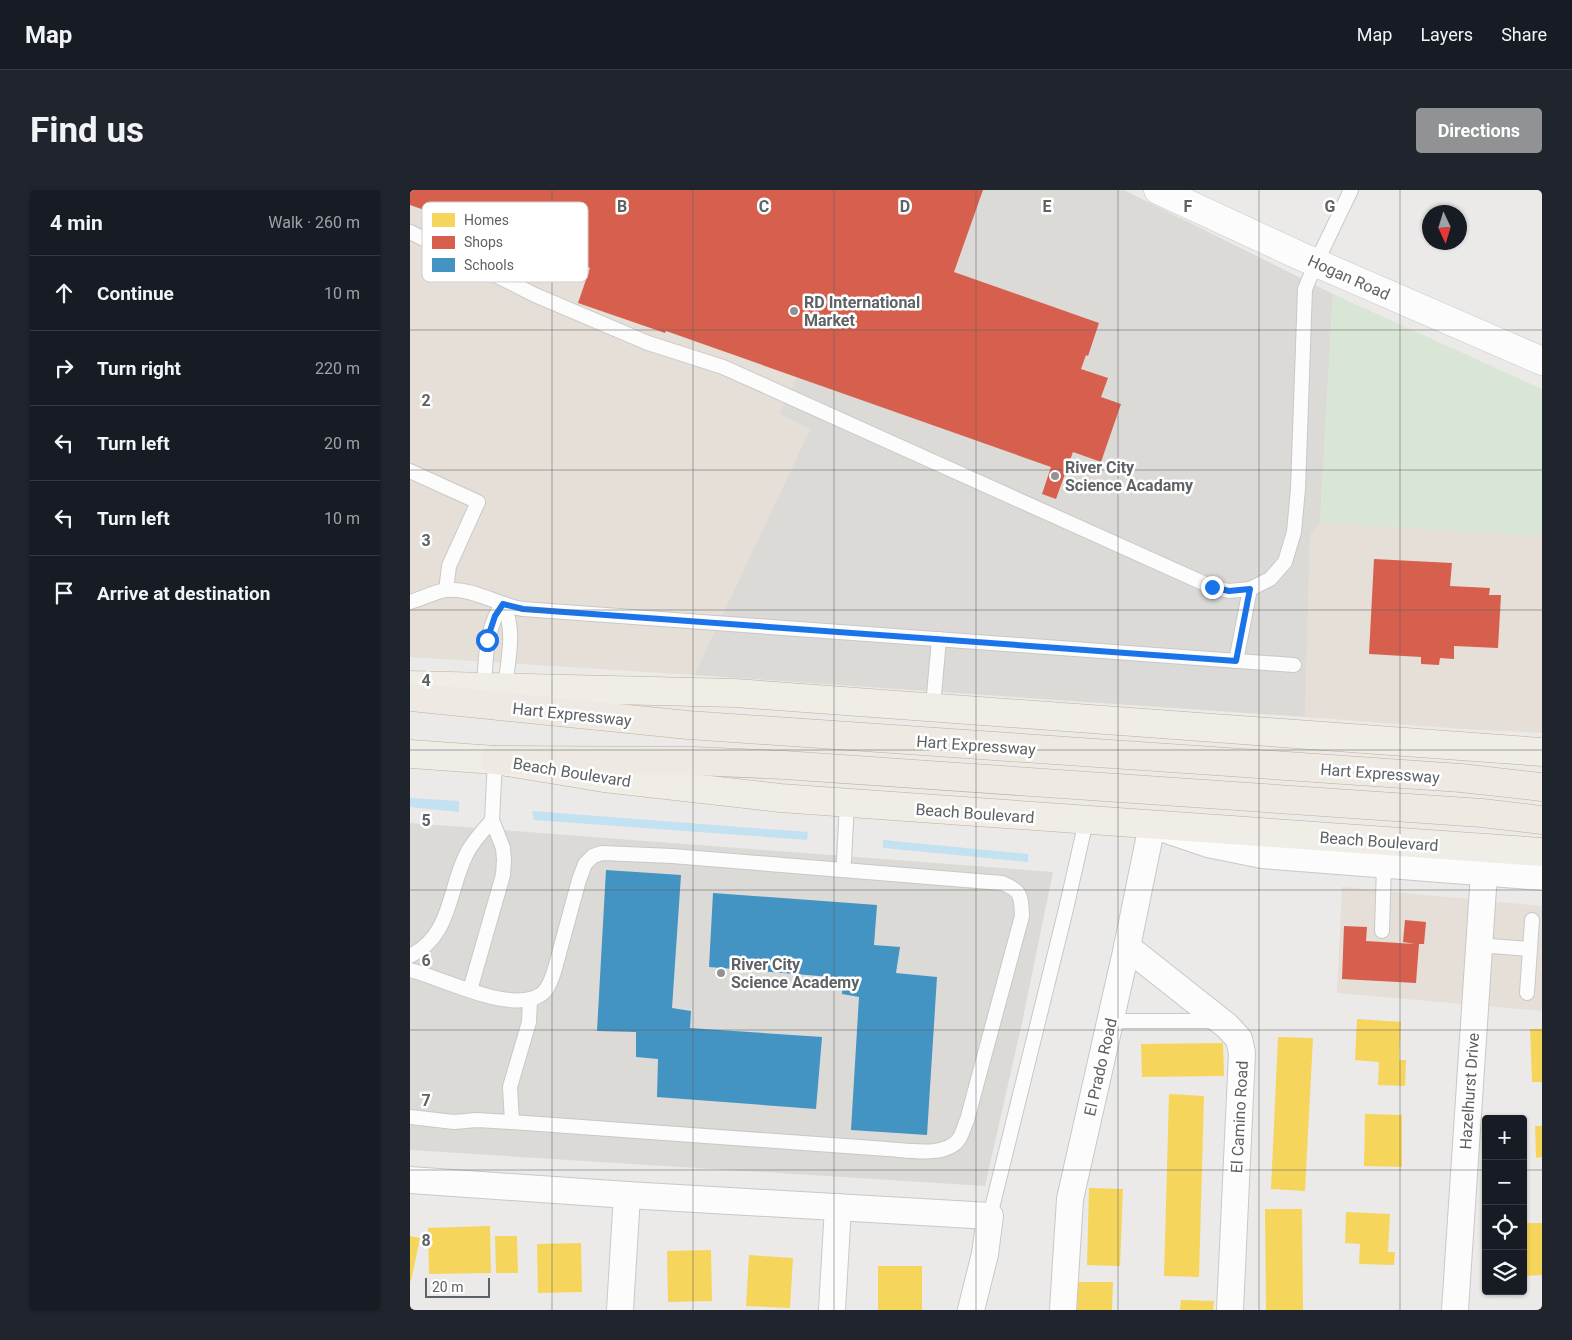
<!DOCTYPE html>
<html lang="en">
<head>
<meta charset="utf-8">
<style>
  body { margin:0; font-family:Roboto,sans-serif; background:#20242c; color:#f1f3f6 }
  .controls { position:absolute; right:15px; bottom:15px; display:grid; overflow:hidden; border-radius:5px; box-shadow:0 1px 4px #0004 }
  .controls button { width:45px; height:45px; display:grid; place-items:center; padding:0; border:0; border-bottom:1px solid #363941; background:#171b24; color:#f1f3f6; font:25px sans-serif }
  .compass { position:absolute; left:1012px; top:15px; width:45px; height:45px; border-radius:50%; background:#171b24; box-shadow:0 1px 4px #0004; rotate:176deg }
  .scale { position:absolute; left:15px; bottom:12px; width:65px; box-sizing:border-box; padding-left:5px; border:2px solid #5e6265; border-top:0; font-size:14px; line-height:18px; white-space:nowrap; color:#5e6265; -webkit-text-stroke:4px #fff; paint-order:stroke }
  .stop { position:absolute; width:15px; height:15px; margin:-11px; border:4px solid #1a73e8; border-radius:50%; background:#fff }
  .stop.end { background:#1a73e8; border-color:#fff; box-shadow:0 1px 5px #0008 }
  .list { margin:0; padding:0; list-style:none }
  h2 { display:flex; justify-content:space-between; align-items:center; height:65px; margin:0; padding:0 20px; font-size:21px }
  h2 small { font-size:16px; font-weight:400; color:#9ea1a6 }
  .list li { display:grid; grid-template-columns:32px 1fr auto; gap:15px; align-items:center; box-sizing:border-box; height:75px; padding:0 20px; border-top:1px solid #363941 }
  .list b { display:block; font-size:19px; white-space:nowrap }
  .list em { font-size:16px; font-style:normal; color:#9ea1a6 }
  .icon { flex:none; width:28px; height:28px; fill:none; stroke:currentColor; stroke-width:2; stroke-linecap:round; stroke-linejoin:round }
  .map { position:relative; flex:none; width:1132px; height:1120px; overflow:hidden; border-radius:5px }
  header { display:flex; align-items:center; gap:30px; box-sizing:border-box; height:70px; padding:0 25px; background:#171b24; border-bottom:1px solid #363941 }
  header strong { font-size:24px }
  nav { display:flex; gap:28px; margin-inline-start:auto; font-size:18px }
  .intro { display:flex; align-items:center; justify-content:space-between; box-sizing:border-box; height:120px; padding:0 30px }
  h1 { margin:0; font-size:35px }
  .button { padding:12px 22px; border-radius:5px; background:#909293; color:#fff; font-size:18px; font-weight:700 }
  main { display:flex; gap:30px; padding:0 30px }
  aside { flex:1; background:#171b24; border-radius:5px; box-shadow:0 1px 4px #0004 }
  .map>svg:first-child { display:block }
  .commercial { fill:#e5dfd7 }
  .education { fill:#dcdad7 }
  .green { fill:#d9e6d5 }
  .water { fill:#c2e2f1 }
  .homes { fill:#f6d55c }
  .shops { fill:#d6604d }
  .schools { fill:#4393c3 }
  .lines { fill:none; stroke-linecap:round; stroke-linejoin:round }
  .service-casing { stroke:#c9c8c8; stroke-width:16 }
  .minor-casing { stroke:#c9c8c8; stroke-width:28 }
  .secondary-casing { stroke:#c7c7c7; stroke-width:29 }
  .trunk-casing { stroke:#bfaf99; stroke-width:29 }
  .motorway-casing { stroke:#bfaf99; stroke-width:29 }
  .service { stroke:#fcfcfc; stroke-width:14 }
  .minor { stroke:#fcfcfc; stroke-width:26 }
  .secondary { stroke:#fcfcfc; stroke-width:28 }
  .trunk { stroke:#f0ece6; stroke-width:28 }
  .motorway { stroke:#eee9e3; stroke-width:28 }
  .route { stroke:#1a73e8; stroke-width:6 }
  .grid { fill:none; stroke:#5e6265; stroke-width:1; stroke-opacity:0.55 }
  .poi-dot { fill:#909293; stroke:#fff; stroke-width:2 }
  .labels { text-anchor:middle; stroke-width:5; stroke-linejoin:round; paint-order:stroke }
  .street-label { font-size:16px; fill:#5e6265; stroke:#fff }
  .poi-label { font-size:16px; font-weight:bold; fill:#5e6265; stroke:#fff; text-anchor:start }
  .key { fill:#fff; stroke:#cfd0d1; stroke-width:1 }
  .key-label { font-size:14px; fill:#5e6265 }
  .grid-label { font-size:16px; text-anchor:middle; font-weight:bold; fill:#5e6265; stroke:#fff; stroke-width:5; stroke-linejoin:round; paint-order:stroke }
</style>
</head>
<body>
<header>
<strong>Map</strong>
<nav><a>Map</a><a>Layers</a><a>Share</a></nav>
</header>
<div class="intro"><h1>Find us</h1><a class="button">Directions</a></div>
<main>
<aside>
<h2>4 min<small>Walk · 260 m</small></h2>
<ul class="list">
<li><svg class="icon" aria-label="ahead" viewBox="0 0 24 24"><path d="M12 20V5M6 11l6-6 6 6"/></svg><div><b>Continue</b></div><em>10 m</em></li>
<li><svg class="icon" aria-label="right" viewBox="0 0 24 24"><path d="M7 20v-9h11M14 6l5 5-5 5"/></svg><div><b>Turn right</b></div><em>220 m</em></li>
<li><svg class="icon" aria-label="left" viewBox="0 0 24 24"><path d="M17 20v-9H6M10 6l-5 5 5 5"/></svg><div><b>Turn left</b></div><em>20 m</em></li>
<li><svg class="icon" aria-label="left" viewBox="0 0 24 24"><path d="M17 20v-9H6M10 6l-5 5 5 5"/></svg><div><b>Turn left</b></div><em>10 m</em></li>
<li><svg class="icon" aria-label="arrive" viewBox="0 0 24 24"><path d="M6 21V4h12l-3 4 3 4H6"/></svg><div><b>Arrive at destination</b></div></li>
</ul>
</aside>
<div class="map">
<svg width="1132" height="1120" viewBox="0 0 1132 1120">
  <rect width="100%" height="100%" fill="#eceae8"/>
  <g class="commercial">
    <path d="M0 0H477L369 224 400 239 284 485 0 467Z"/>
    <path d="M910 333 1132 346V543L1052 539 895 527 900 346Z"/>
    <path d="M932 697 1132 716V821L927 803Z"/>
  </g>
  <g class="education">
    <path d="M477 0H714L923 104 910 333 900 346 895 527 284 485 400 239 369 224Z"/>
    <path d="M0 633 643 682 612 833 575 996 0 960Z"/>
  </g>
  <path class="green" d="M923 104 1132 199V346L910 333Z"/>
  <g class="water">
    <path d="M0 608 49 611V622L0 617Z"/>
    <path d="M122 621 398 642 397 650 124 630Z"/>
    <path d="M473 650 618 664V672L473 658Z"/>
  </g>
  <g class="homes">
    <path d="M947 829 991 832 989 870H996L995 896 968 895 969 872 945 870Z"/>
    <path d="M1120 839H1132V892H1122Z"/>
    <path d="M868 847 903 848 895 1001 861 999Z"/>
    <path d="M813 853 814 886 732 887 731 854Z"/>
    <path d="M759 904 794 906 789 1087 754 1086Z"/>
    <path d="M955 924 992 925V977L954 976Z"/>
    <path d="M1125 936H1132V967L1126 968Z"/>
    <path d="M679 998 713 999 710 1076 677 1075Z"/>
    <path d="M855 1019H892L893 1120H856Z"/>
    <path d="M936 1022 980 1024 978 1062H985L984 1075 949 1074 950 1054 935 1053Z"/>
    <path d="M1113 1033H1132V1085L1113 1086Z"/>
    <path d="M80 1036 81 1083 19 1084 18 1038Z"/>
    <path d="M0 1046 10 1048 1 1091H0Z"/>
    <path d="M85 1046H107L108 1083H86Z"/>
    <path d="M171 1053 172 1102 128 1103 127 1054Z"/>
    <path d="M301 1060 302 1111 258 1112 257 1061Z"/>
    <path d="M339 1065 383 1068 380 1118 336 1116Z"/>
    <rect x="468" y="1076" width="44" height="44"/>
    <path d="M668 1092H703L702 1120H667Z"/>
    <path d="M771 1110 804 1111 803 1120H770Z"/>
  </g>
  <g class="shops">
    <path d="M0 0H573L544 82 689 133 678 166 676 165 671 179 698 188 691 207 711 214 691 272 663 262 646 309 632 304 641 277 256 141 255 143 168 113 180 78 0 15Z"/>
    <path d="M964 369 1042 373 1040 396 1080 398 1079 405H1091L1088 458 1044 456V469L1030 468 1029 475 1011 474V467L959 464Z"/>
    <path d="M995 730 1016 732 1014 754H1009L1006 793 932 789 934 736 957 737 956 751 1005 754 993 752Z"/>
  </g>
  <g class="schools">
    <path d="M196 680 271 685 262 818 281 821 280 838 412 847 406 919 247 907 248 869 226 867V842L187 841Z"/>
    <path d="M303 703 467 715 464 755 490 757 486 783 527 787 517 945 441 940 449 807 432 804 433 788 299 777Z"/>
  </g>
  <g class="lines">
    <g class="service-casing">
      <g id="service">
        <path d="M0 42 125 105 238 153 313 177 802 397 819 401 840 399 860 389 875 372 884 342 888 299 895 99 906 73 941 0"/>
        <path d="M0 281 68 312 39 376 36 400"/>
        <path d="M0 412C12 409 25 401 37 400 64 398 87 415 113 419L884 475"/>
        <path d="M93 414C106 439 98 470 95 497"/>
        <path d="M826 471 840 399"/>
        <path d="M74 497C76 468 75 438 93 414"/>
        <path d="M523 516 529 449"/>
        <path d="M434 671 437 613"/>
        <path d="M972 741 974 675"/>
        <path d="M1068 755 1120 759"/>
        <path d="M0 766C43 745 38 697 58 661 65 649 74 640 82 630"/>
        <path d="M0 780C33 788 100 824 130 805 138 801 141 790 144 782L169 690 175 674 183 666 192 663 262 666 592 693C612 701 611 706 612 726L557 930C554 936 553 943 549 949 536 968 497 960 477 959L102 932 67 930 44 932 0 927"/>
        <path d="M60 800 93 685 94 670 93 658 82 630 85 570"/>
        <path d="M1117 803 1122 730"/>
        <path d="M700 831H807"/>
        <path d="M102 932 100 897 119 832 120 809"/>
        <path d="M580 1026 656 719 676 631"/>
      </g>
    </g>
    <g class="minor-casing">
      <g id="minor">
        <path d="M717 757 817 836 829 849 832 863 820 1120"/>
        <path d="M0 990 217 1005 580 1026 575 1064 561 1120"/>
        <path d="M210 1120 217 1005"/>
        <path d="M422 1120 428 1017"/>
        <path d="M653 1120 660 1009 717 757 742 635 798 654 852 665 1132 687"/>
        <path d="M1045 1120 1074 683"/>
      </g>
    </g>
    <g class="secondary-casing">
      <path id="secondary" d="M748 0 888 65 1132 171"/>
    </g>
    <g class="trunk-casing">
      <g id="trunk">
        <path d="M0 495 325 503 1132 562"/>
        <path d="M0 564 85 570 194 588 370 608 1132 662"/>
      </g>
    </g>
    <g class="motorway-casing">
      <g id="motorway">
        <path d="M0 507 278 535 1051 588 1132 597"/>
        <path d="M85 570 284 571 374 575 1072 623 1132 630"/>
      </g>
    </g>
    <use href="#service" class="service"/>
    <use href="#minor" class="minor"/>
    <use href="#secondary" class="secondary"/>
    <use href="#trunk" class="trunk"/>
    <use href="#motorway" class="motorway"/>
  </g>
  <g class="lines">
    <path class="route" d="M77 450 85 426 93 414 113 419 826 471 840 399 819 401 802 397"/>
  </g>
  <path class="grid" d="M142 0V1120M283 0V1120M424 0V1120M566 0V1120M708 0V1120M849 0V1120M990 0V1120M0 140H1132M0 280H1132M0 420H1132M0 560H1132M0 700H1132M0 840H1132M0 980H1076M1113 980H1132"/>
  <g class="poi-dot">
    <circle cx="384" cy="121" r="5"/>
    <circle cx="645" cy="286" r="5"/>
    <circle cx="311" cy="783" r="5"/>
  </g>
  <g class="labels">
    <g class="street-label">
      <text transform="translate(939 87) rotate(24)" y="6">Hogan Road</text>
      <text transform="translate(162 524) rotate(6)" y="6">Hart Expressway</text>
      <text transform="translate(566 555) rotate(4)" y="6">Hart Expressway</text>
      <text transform="translate(162 582) rotate(9)" y="6">Beach Boulevard</text>
      <text transform="translate(970 583) rotate(4)" y="6">Hart Expressway</text>
      <text transform="translate(565 623) rotate(4)" y="6">Beach Boulevard</text>
      <text transform="translate(969 651) rotate(4)" y="6">Beach Boulevard</text>
      <text transform="translate(690 877) rotate(-77)" y="6">El Prado Road</text>
      <text transform="translate(1059 901) rotate(-86)" y="6">Hazelhurst Drive</text>
      <text transform="translate(829 927) rotate(-87)" y="6">El Camino Road</text>
    </g>
    <g class="poi-label">
      <text x="394" y="118">RD International<tspan x="394" dy="18">Market</tspan></text>
      <text x="655" y="283">River City<tspan x="655" dy="18">Science Acadamy</tspan></text>
      <text x="321" y="780">River City<tspan x="321" dy="18">Science Academy</tspan></text>
    </g>
  </g>
  <rect x="12" y="12" width="166" height="80" rx="8" class="key"/>
  <rect x="22" y="23" width="23" height="14" fill="#f6d55c"/>
  <rect x="22" y="46" width="23" height="13" fill="#d6604d"/>
  <rect x="22" y="68" width="23" height="14" fill="#4393c3"/>
  <g class="key-label">
    <text x="54" y="35">Homes</text>
    <text x="54" y="57">Shops</text>
    <text x="54" y="80">Schools</text>
  </g>
  <g class="grid-label">
    <text x="212" y="22">B</text>
    <text x="354" y="22">C</text>
    <text x="495" y="22">D</text>
    <text x="637" y="22">E</text>
    <text x="778" y="22">F</text>
    <text x="920" y="22">G</text>
    <text x="16" y="216">2</text>
    <text x="16" y="356">3</text>
    <text x="16" y="496">4</text>
    <text x="16" y="636">5</text>
    <text x="16" y="776">6</text>
    <text x="16" y="916">7</text>
    <text x="16" y="1056">8</text>
  </g>
</svg>
<div class="controls">
<button>+</button>
<button>−</button>
<button><svg class="icon" aria-label="locate" viewBox="0 0 24 24"><circle cx="12" cy="12" r="6"/><path d="M12 2v4M12 18v4M2 12h4M18 12h4"/></svg></button>
<button><svg class="icon" aria-label="layers" viewBox="0 0 24 24"><path d="M12 4l9 5-9 5-9-5zM3 14l9 5 9-5"/></svg></button>
</div>
<svg class="compass" viewBox="-18 -18 36 36"><path d="M0-13l5 13h-10z" fill="#e53935"/><path d="M0 13l5-13h-10z" fill="#9ea1a6"/></svg>
<div class="scale">20 m</div>
<div class="stop" style="left:77px;top:450px"></div>
<div class="stop end" style="left:802px;top:397px"></div>
</div>
</main>
</body>
</html>
